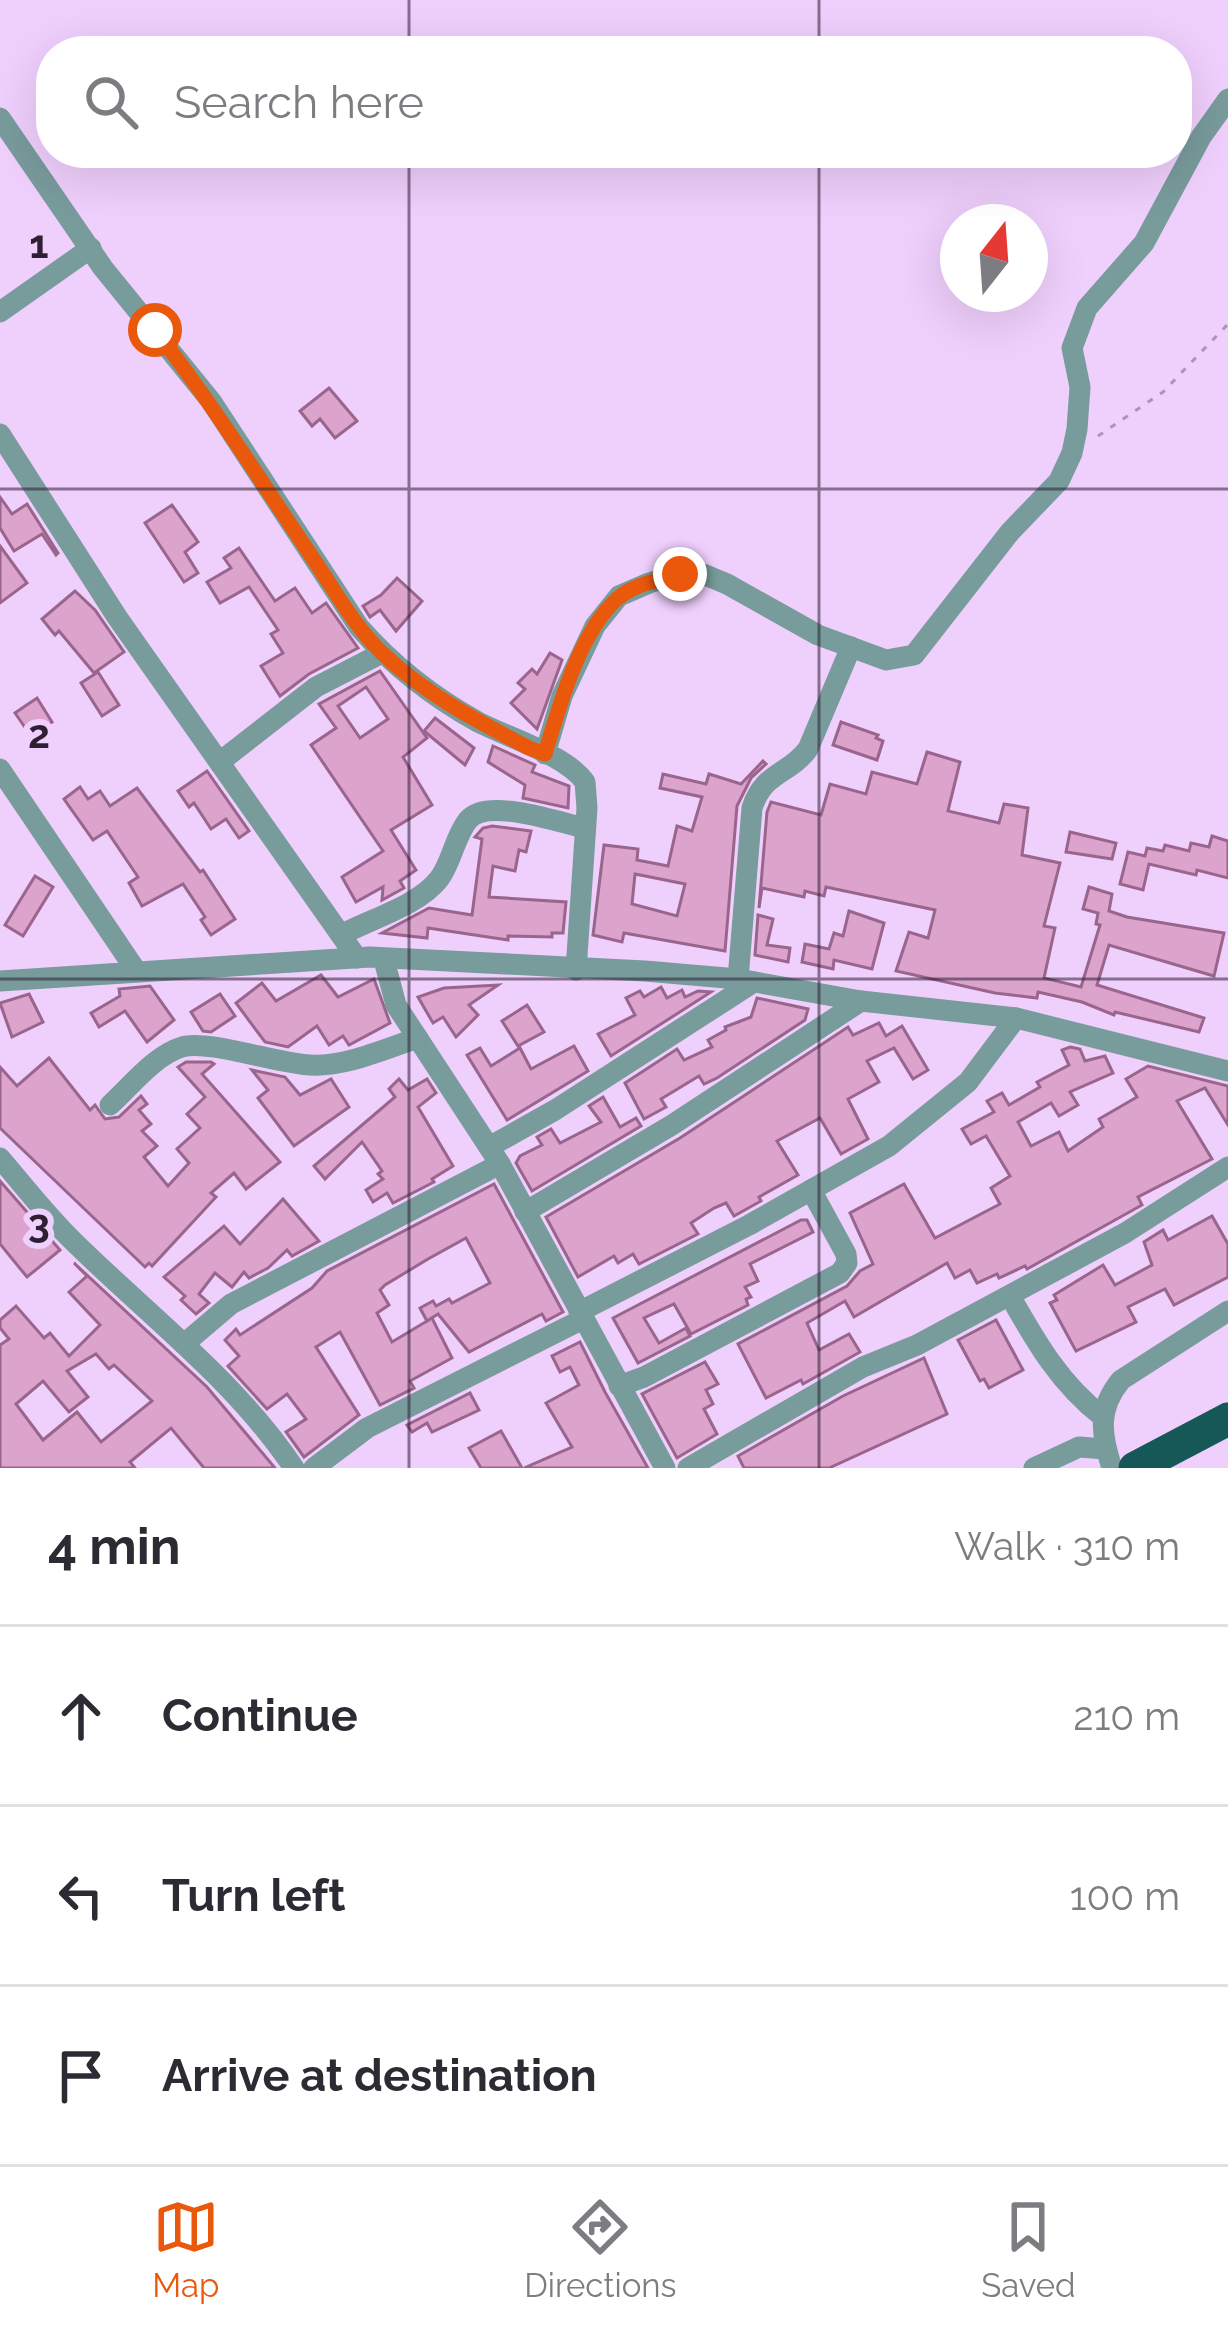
<!DOCTYPE html>
<html lang="en">
<head>
<meta charset="utf-8">
<style>
  body { margin:0; font-family:Raleway,sans-serif; background:#f2f2f3; color:#2b2b33 }
  .compass { position:absolute; left:940px; top:204px; width:108px; height:108px; border-radius:50%; background:#fff; box-shadow:0 12px 48px #0002; rotate:17deg }
  .stop { position:absolute; width:36px; height:36px; margin:-27px; border:9px solid #ea580c; border-radius:50%; background:#fff }
  .stop.end { background:#ea580c; border-color:#fff; box-shadow:0 3px 12px #0008 }
  .list { margin:0; padding:0; list-style:none }
  h2 { display:flex; justify-content:space-between; align-items:center; height:156px; margin:0; padding:0 48px; font-size:51px }
  h2 small { font-size:39px; font-weight:400; color:#7c7c81 }
  .list li { display:grid; grid-template-columns:78px 1fr auto; gap:36px; align-items:center; box-sizing:border-box; height:180px; padding:0 48px; border-top:3px solid #e1e1e2 }
  .list b { display:block; font-size:45px; white-space:nowrap }
  .list em { font-size:39px; font-style:normal; color:#7c7c81 }
  .icon { flex:none; width:66px; height:66px; fill:none; stroke:currentColor; stroke-width:2; stroke-linecap:round; stroke-linejoin:round }
  .map { position:relative; flex:none; width:1228px; height:1468px; overflow:hidden }
  .search { position:absolute; background:#fff; box-shadow:0 12px 48px #0002; left:36px; right:36px; top:36px; height:132px; display:flex; align-items:center; gap:30px; box-sizing:border-box; padding:0 42px; border-radius:48px; color:#7c7c81; font-size:45px }
  .sheet { height:696px; background:#fff }
  nav { display:flex; justify-content:space-around; align-items:center; box-sizing:border-box; height:168px; border-top:3px solid #e1e1e2; background:#fff; font-size:33px; color:#7c7c81 }
  nav a { display:grid; justify-items:center; gap:6px }
  nav .on { color:#ea580c }
  .map>svg:first-child { display:block }
  .building { fill:#dca3cc; stroke:#99658c; stroke-width:3; fill-rule:evenodd }
  .lines { fill:none; stroke-linecap:round; stroke-linejoin:round }
  .path { stroke:#ad93b7; stroke-width:3; stroke-dasharray:6 9; stroke-linecap:butt }
  .minor { stroke:#789b9b; stroke-width:21 }
  .trunk { stroke:#165858; stroke-width:33 }
  .route { stroke:#ea580c; stroke-width:15 }
  .grid { fill:none; stroke:#2e1f33; stroke-width:3; stroke-opacity:0.55 }
  .grid-label { font-size:39px; text-anchor:middle; font-weight:bold; fill:#2e1f33; stroke:#efcffc; stroke-width:12; stroke-linejoin:round; paint-order:stroke }
</style>
</head>
<body>
<div class="map">
<svg width="1228" height="1468" viewBox="0 0 1228 1468">
  <rect width="100%" height="100%" fill="#efcffc"/>
  <g class="building">
    <path d="M329 388 357 421 335 438 320 419 312 426 300 411Z"/>
    <path d="M0 497 12 514 27 504 58 553 56 555 42 534 14 551 0 528Z"/>
    <path d="M172 505 198 542 185 552 198 573 184 582 145 523Z"/>
    <path d="M0 546 27 583 0 603Z"/>
    <path d="M239 548 275 601 295 588 312 613 326 603 358 648 309 674 280 696 261 666 283 653 271 634 278 630 249 587 220 603 207 582 231 568 224 558Z"/>
    <path d="M397 578 422 601 396 631 380 610 370 617 363 606 381 595Z"/>
    <path d="M75 591 95 610 124 652 94 673 59 631 55 635 42 619Z"/>
    <path d="M550 653 562 660 537 729 511 703 525 689 518 683 532 669 537 674Z"/>
    <path d="M380 671 427 738 403 757 432 805 391 830 416 870 400 881 404 888 382 900 383 887 356 902 342 877 383 851 311 745 336 728 319 704ZM366 687 388 719 360 738 338 706Z"/>
    <path d="M98 672 119 705 102 716 81 683Z"/>
    <path d="M37 698 52 722 31 736 15 713Z"/>
    <path d="M435 718 474 748 465 765 424 731Z"/>
    <path d="M841 722 878 735 876 738 883 741 877 760 833 745Z"/>
    <path d="M493 746 535 765 532 772 569 786 568 808 523 798 525 785 488 762Z"/>
    <path d="M927 752 960 762 948 811 999 823 1004 804 1028 808 1022 855 1060 863 1044 926 1055 928 1044 978 1081 987 1100 925 1096 924 1098 913 1083 909 1089 887 1112 894 1109 911 1127 917 1224 933 1214 976 1109 945 1097 985 1204 1018 1199 1032 1115 1012 1114 1015 1082 1002 1038 992 1037 998 995 993 896 971 909 932 928 938 935 910 826 887 824 896 805 891 804 897 762 888 759 908 767 812 771 802 821 815 830 784 866 794 872 772 917 784Z"/>
    <path d="M763 761 766 764 751 778 737 806 725 951 624 933 622 942 593 935 604 845 638 849 637 860 668 866 677 826 692 831 702 797 660 788 663 774 706 784 709 774 741 784ZM635 874 685 884 677 916 632 904Z"/>
    <path d="M207 771 249 831 239 838 226 819 211 829 194 803 189 807 178 791Z"/>
    <path d="M80 787 88 799 100 791 110 806 137 788 200 872 203 870 235 919 211 935 201 920 205 917 183 884 142 906 129 883 138 877 107 831 93 840 64 799Z"/>
    <path d="M492 826 531 831 526 852 519 850 515 871 493 866 489 897 566 902 563 933H552V937L508 936V940L428 928 427 938 382 933 429 908 472 915 482 839 475 837 483 828Z"/>
    <path d="M1070 832 1116 843 1112 859 1066 852Z"/>
    <path d="M1212 836 1228 841V878L1197 870 1196 875 1149 864 1143 890 1120 884 1128 852 1145 856 1147 848 1163 851 1165 845 1189 851 1191 843 1209 847Z"/>
    <path d="M35 876 53 887 23 936 5 925Z"/>
    <path d="M849 911 884 923 872 969 834 960 833 969 802 962 805 944 829 949 834 933 843 936Z"/>
    <path d="M758 915 773 919 767 945 790 948 788 962 755 955Z"/>
    <path d="M321 975 338 997 374 979 390 1023 349 1045 343 1036 329 1045 317 1026 288 1047 265 1042 236 1003 262 983 276 1001Z"/>
    <path d="M498 985 469 1005 478 1015 456 1037 443 1017 433 1023 418 997 444 988Z"/>
    <path d="M150 986 174 1020 147 1042 125 1011 99 1027 91 1013 120 996 119 989Z"/>
    <path d="M661 987 667 998 682 990 685 997 698 991 711 992 611 1056 598 1034 635 1015 626 998 640 991 644 997Z"/>
    <path d="M29 994 43 1022 12 1037 0 1003Z"/>
    <path d="M220 994 235 1016 211 1032 203 1031 191 1012Z"/>
    <path d="M757 998 808 1009 805 1020 717 1078 704 1084 699 1076 661 1099 666 1107 644 1119 625 1083 677 1049 684 1060 712 1047 708 1040 726 1030 725 1027 751 1017Z"/>
    <path d="M527 1005 544 1032 518 1046 502 1021Z"/>
    <path d="M879 1023 886 1036 902 1026 928 1070 913 1079 894 1048 867 1061 879 1082 848 1099 868 1139 841 1154 820 1118 777 1141 798 1175 759 1197 761 1201 734 1216 726 1203 714 1208 691 1223 698 1234 639 1264 633 1254 618 1263 614 1256 578 1277 546 1217 680 1138 848 1027 853 1035Z"/>
    <path d="M574 1046 588 1071 507 1120 467 1055 480 1048 491 1066 520 1048 531 1069Z"/>
    <path d="M1070 1047 1080 1049 1085 1061 1105 1056 1113 1073 1070 1092 1078 1105 1059 1116 1051 1103 1018 1122 1031 1146 1059 1132 1068 1151 1103 1127 1099 1119 1137 1097 1126 1079 1148 1066 1228 1086V1125L1205 1088 1177 1101 1212 1159 1138 1197 1142 1205 1027 1269 1025 1266 999 1278 997 1274 977 1283 970 1270 955 1278 947 1263 854 1317 845 1301 807 1323 819 1350 849 1334 860 1352 803 1384 801 1380 766 1398 738 1344 847 1286 860 1271 873 1264 850 1213 904 1184 935 1238 1000 1204 991 1188 1010 1176 986 1136 971 1144 962 1129 994 1112 987 1101 1002 1093 1009 1105 1040 1087 1037 1082 1069 1065 1062 1050Z"/>
    <path d="M49 1058 90 1110 95 1105 105 1119 119 1117 141 1096 147 1104 139 1110 151 1124 142 1131 157 1146 144 1157 168 1186 189 1163 177 1149 200 1128 187 1114 205 1097 178 1067 186 1062H211L214 1064 202 1074 280 1162 246 1189 234 1173 211 1193 216 1197 152 1266 149 1263 145 1267 0 1128V1067L17 1086Z"/>
    <path d="M252 1070 285 1077 300 1095 331 1079 349 1107 294 1146 258 1098 268 1090Z"/>
    <path d="M399 1079 408 1090 427 1079 436 1093 418 1107 453 1166 432 1179 434 1182 393 1203 387 1193 373 1202 366 1190 383 1179 378 1174 382 1171 362 1142 325 1179 314 1166 395 1097 389 1089Z"/>
    <path d="M603 1097 620 1127 636 1118 641 1126 532 1191 516 1163 520 1156 542 1145 537 1137 551 1129 560 1143 601 1122 589 1106Z"/>
    <path d="M0 1181 60 1250 27 1277 0 1244Z"/>
    <path d="M494 1184 563 1312 546 1321 542 1314 469 1352 438 1314 427 1321 420 1308 433 1301 436 1306 449 1299 452 1303 490 1283 466 1238 428 1259 385 1285 380 1290 389 1305 377 1313 392 1342 432 1318 452 1358 410 1381 414 1388 380 1405 340 1332 316 1347 359 1415 304 1457 286 1432 306 1419 287 1394 267 1409 228 1366 239 1356 225 1340 236 1329 240 1335 312 1288 327 1271Z"/>
    <path d="M283 1199 319 1241 292 1256 287 1250 268 1268 249 1278 244 1272 232 1287 215 1273 199 1294 209 1303 196 1314 181 1300 185 1296 164 1277 224 1226 240 1244Z"/>
    <path d="M1212 1216 1228 1244V1277L1174 1305 1165 1289 1128 1307 1136 1322 1076 1351 1050 1303 1057 1300 1054 1295 1103 1265 1115 1285 1152 1265 1144 1242 1163 1230 1168 1240Z"/>
    <path d="M801 1220H807L813 1232 750 1264 758 1281 745 1287 751 1297 746 1299 748 1305 691 1334 674 1304 644 1318 659 1343 686 1328 690 1336 638 1363 613 1318Z"/>
    <path d="M74 1263 207 1387 275 1468H204L171 1428 130 1462 135 1468H0V1345L9 1339 0 1328V1320L16 1306 44 1338 50 1333 69 1356 100 1325 69 1292 87 1276ZM96 1354 109 1369 114 1365 152 1401 101 1442 77 1412 43 1440 16 1404 43 1381 69 1412 88 1397 67 1371Z"/>
    <path d="M996 1320 1023 1370 989 1388 984 1379 980 1381 958 1340Z"/>
    <path d="M580 1342 605 1392 648 1468H524L572 1447 546 1403 579 1385 570 1367 560 1372 552 1356Z"/>
    <path d="M924 1358 947 1414 829 1468H744L738 1456 843 1396Z"/>
    <path d="M705 1362 718 1384 706 1390 713 1404 704 1409 717 1434 677 1458 642 1394Z"/>
    <path d="M470 1393 479 1410 432 1432 427 1423 412 1432 407 1425Z"/>
    <path d="M501 1431 522 1468H481L469 1448Z"/>
  </g>
  <g class="lines">
    <path class="path" d="M1098 436 1163 392 1228 324"/>
    <g class="minor">
      <path d="M0 118 103 268 211 401 359 627C393 666 433 697 478 722 509 738 566 755 585 782L587 808 576 970"/>
      <path d="M0 312 91 248"/>
      <path d="M0 434 117 617 357 958"/>
      <path d="M545 754 562 696 595 626 619 596 649 583 679 574H703L727 584 818 635 886 660 914 655 1010 532 1059 481 1072 453 1077 429 1080 387 1072 348 1087 308 1144 243 1201 137 1228 99"/>
      <path d="M221 761 316 687 382 653"/>
      <path d="M0 769 137 972"/>
      <path d="M341 935C370 919 418 906 439 879 452 862 454 838 468 820 487 797 557 822 585 828"/>
      <path d="M384 960 396 1005 500 1164 665 1468"/>
      <path d="M738 979 752 808C764 771 789 775 808 749L851 647"/>
      <path d="M0 981 370 957 645 971 738 979 861 1001 1016 1018 1228 1071"/>
      <path d="M110 1105C131 1086 155 1055 182 1047 207 1039 278 1064 310 1065 346 1067 384 1049 418 1038"/>
      <path d="M489 1147 555 1110 754 982"/>
      <path d="M0 1158C24 1186 47 1216 74 1242 149 1316 234 1379 294 1468"/>
      <path d="M525 1212 672 1125 861 1001"/>
      <path d="M1010 1296C1036 1342 1060 1384 1103 1417"/>
      <path d="M579 1312 749 1225 889 1146 968 1082 1016 1018"/>
      <path d="M184 1344 231 1304 500 1164"/>
      <path d="M619 1386 644 1377 840 1273 847 1263 846 1254 811 1190"/>
      <path d="M314 1468 367 1428 583 1319"/>
      <path d="M688 1468 863 1367 917 1345 1125 1233 1228 1167"/>
      <path d="M1034 1468 1079 1447 1106 1449"/>
      <path d="M1112 1468C1101 1435 1097 1409 1121 1380L1228 1311"/>
    </g>
    <path class="trunk" d="M1135 1468 1228 1419"/>
  </g>
  <g class="lines">
    <path class="route" d="M155 330C212 403 260 480 312 557 334 589 354 626 382 653 425 694 477 721 529 748L545 754C559 707 579 633 617 599 633 584 660 580 680 574"/>
  </g>
  <path class="grid" d="M409 0V51M819 0V51M409 153V1468M819 153V1468M0 489H1228M0 979H1228"/>
  <g class="grid-label">
    <text x="39" y="258">1</text>
    <text x="39" y="748">2</text>
    <text x="39" y="1237">3</text>
  </g>
</svg>
<svg class="compass" viewBox="-18 -18 36 36"><path d="M0-13l5 13h-10z" fill="#e53935"/><path d="M0 13l5-13h-10z" fill="#7c7c81"/></svg>
<div class="stop" style="left:155px;top:330px"></div>
<div class="stop end" style="left:680px;top:574px"></div>
<div class="search"><svg class="icon" aria-label="search" viewBox="0 0 24 24"><circle cx="10" cy="10" r="6"/><path d="M15 15l6 6"/></svg>Search here</div>
</div>
<section class="sheet">
<h2>4 min<small>Walk · 310 m</small></h2>
<ul class="list">
<li><svg class="icon" aria-label="ahead" viewBox="0 0 24 24"><path d="M12 20V5M6 11l6-6 6 6"/></svg><div><b>Continue</b></div><em>210 m</em></li>
<li><svg class="icon" aria-label="left" viewBox="0 0 24 24"><path d="M17 20v-9H6M10 6l-5 5 5 5"/></svg><div><b>Turn left</b></div><em>100 m</em></li>
<li><svg class="icon" aria-label="arrive" viewBox="0 0 24 24"><path d="M6 21V4h12l-3 4 3 4H6"/></svg><div><b>Arrive at destination</b></div></li>
</ul>
</section>
<nav>
<a class="on"><svg class="icon" aria-label="map" viewBox="0 0 24 24"><path d="M3 6l6-2 6 2 6-2v14l-6 2-6-2-6 2zM9 4v14M15 6v14"/></svg>Map</a>
<a><svg class="icon" aria-label="directions" viewBox="0 0 24 24"><path d="M12 3l9 9-9 9-9-9zM9 14v-3h6M13 9l2 2-2 2"/></svg>Directions</a>
<a><svg class="icon" aria-label="saved" viewBox="0 0 24 24"><path d="M7 4h10v16l-5-4-5 4z"/></svg>Saved</a>
</nav>
</body>
</html>
